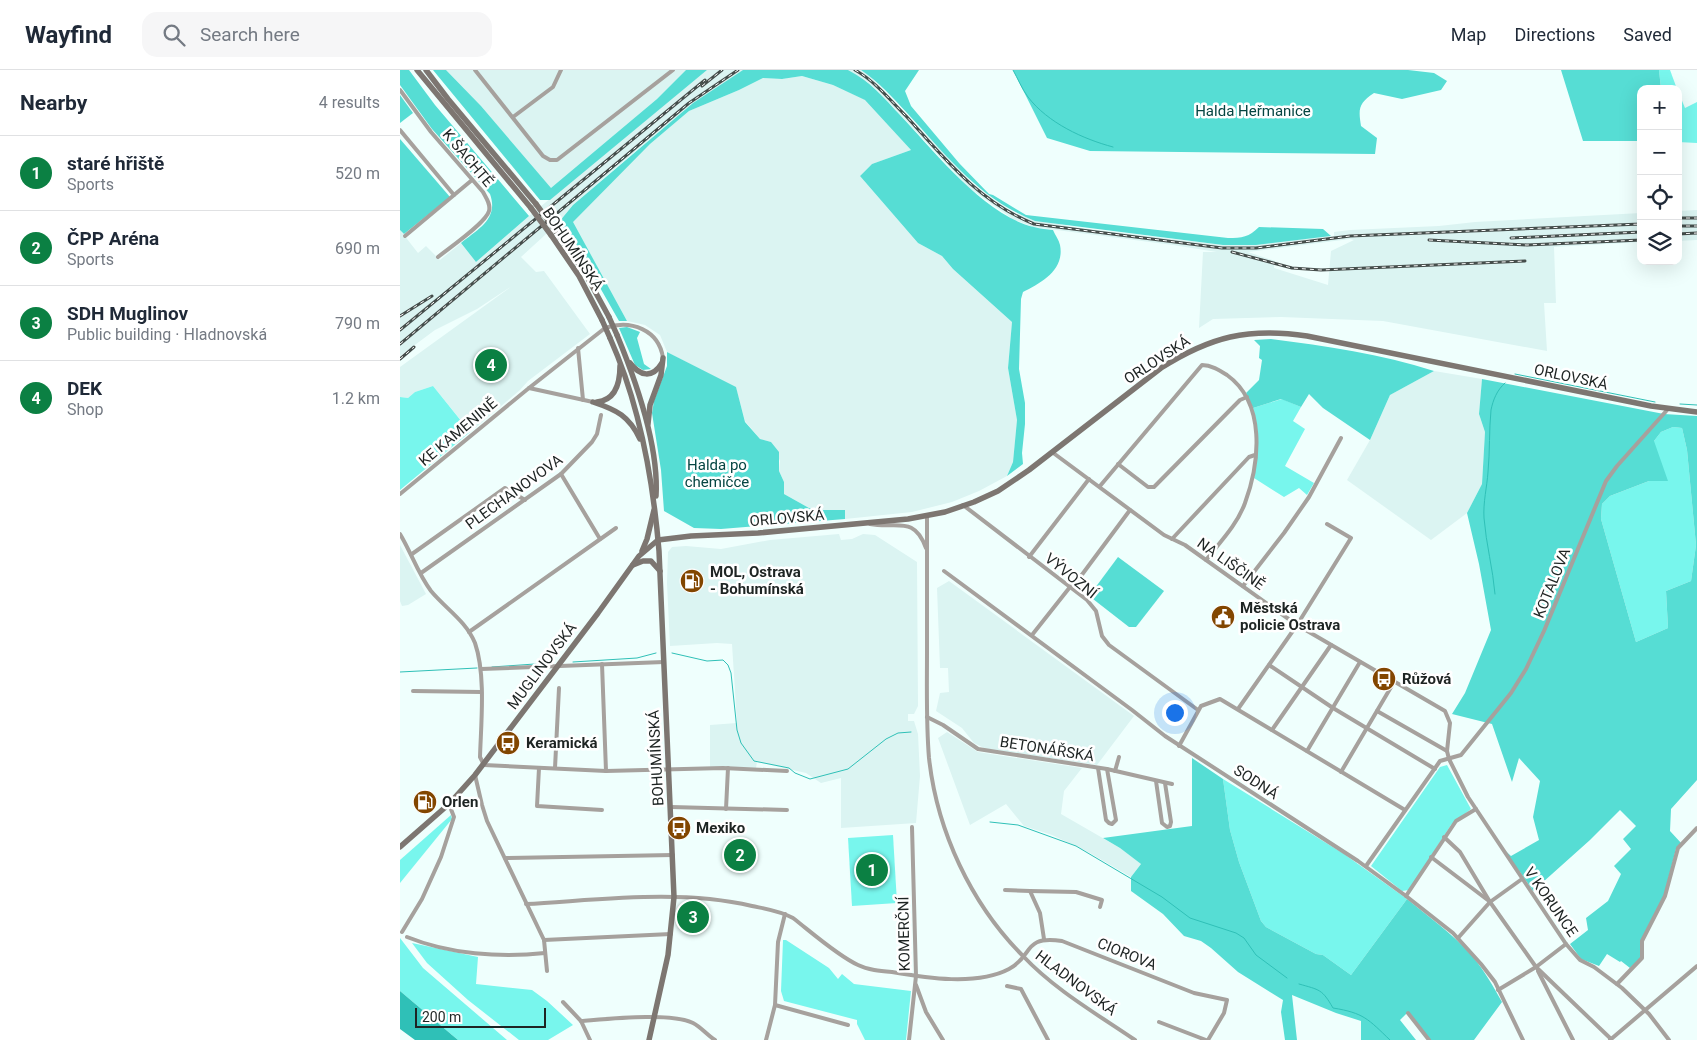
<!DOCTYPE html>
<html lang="en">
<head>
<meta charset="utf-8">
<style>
  body { margin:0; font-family:Roboto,sans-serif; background:#f6f6f7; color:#1f2937 }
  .controls { position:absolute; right:15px; top:15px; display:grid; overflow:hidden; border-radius:10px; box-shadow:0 5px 20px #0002 }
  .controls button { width:45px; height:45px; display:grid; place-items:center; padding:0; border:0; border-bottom:1px solid #e0e1e3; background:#fff; color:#1f2937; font:25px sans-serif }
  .scale { position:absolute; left:15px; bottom:12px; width:131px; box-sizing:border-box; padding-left:5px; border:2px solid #1e2423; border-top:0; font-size:14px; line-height:18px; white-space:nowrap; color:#1e2423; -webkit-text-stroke:4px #fff; paint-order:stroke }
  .you { position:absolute; left:774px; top:642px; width:18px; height:18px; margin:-12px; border:4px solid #fff; border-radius:50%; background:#1a73e8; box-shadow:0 0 0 8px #1a73e833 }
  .badge { display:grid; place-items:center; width:32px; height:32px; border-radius:50%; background:#0b8043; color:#fff; font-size:16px; font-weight:700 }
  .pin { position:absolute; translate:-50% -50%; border:2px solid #fff; box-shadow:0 1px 5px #0006 }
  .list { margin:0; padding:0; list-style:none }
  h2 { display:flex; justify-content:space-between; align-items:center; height:65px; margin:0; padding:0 20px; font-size:21px }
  h2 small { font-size:16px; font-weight:400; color:#747a83 }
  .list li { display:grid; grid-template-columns:32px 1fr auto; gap:15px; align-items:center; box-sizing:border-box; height:75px; padding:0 20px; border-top:1px solid #e0e1e3 }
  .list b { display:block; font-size:19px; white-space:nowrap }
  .list p { margin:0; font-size:16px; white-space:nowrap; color:#747a83 }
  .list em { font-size:16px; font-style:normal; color:#747a83 }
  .icon { flex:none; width:28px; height:28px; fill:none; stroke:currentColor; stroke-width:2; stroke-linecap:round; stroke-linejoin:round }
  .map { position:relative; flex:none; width:1297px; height:970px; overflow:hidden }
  header { display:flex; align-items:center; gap:30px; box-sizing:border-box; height:70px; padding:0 25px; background:#fff; border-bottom:1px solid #e0e1e3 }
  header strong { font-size:24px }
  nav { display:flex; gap:28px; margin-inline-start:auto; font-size:18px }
  .search { width:350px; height:45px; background:#f6f6f7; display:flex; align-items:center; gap:12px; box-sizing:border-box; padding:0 18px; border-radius:15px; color:#747a83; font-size:19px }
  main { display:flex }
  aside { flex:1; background:#fff }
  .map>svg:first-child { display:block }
  .built { fill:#dbf4f2; fill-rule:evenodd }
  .green { fill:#78f6ed }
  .forest { fill:#56ddd4; fill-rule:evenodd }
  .water { fill:#2fc0b7 }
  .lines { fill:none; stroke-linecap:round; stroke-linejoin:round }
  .stream { stroke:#2fc0b7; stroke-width:1 }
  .minor { stroke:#a6a19d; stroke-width:4 }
  .secondary { stroke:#7d7671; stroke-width:5.5 }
  .rail-casing { stroke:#454d4b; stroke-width:3 }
  .rail { stroke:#fff; stroke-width:1; stroke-dasharray:4; stroke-linecap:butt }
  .secondary-bridge { stroke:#7d7671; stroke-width:5.5 }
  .labels { text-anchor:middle; stroke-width:5; stroke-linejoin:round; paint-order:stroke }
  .park-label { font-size:15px; fill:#054542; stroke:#fff }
  .street-label { font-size:15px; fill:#1e2423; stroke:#fff }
  .poi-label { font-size:15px; font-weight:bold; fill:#1e2423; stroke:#fff; text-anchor:start }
</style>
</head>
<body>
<header>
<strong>Wayfind</strong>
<div class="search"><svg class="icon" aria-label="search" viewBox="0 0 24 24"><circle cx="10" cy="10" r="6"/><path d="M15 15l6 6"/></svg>Search here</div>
<nav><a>Map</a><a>Directions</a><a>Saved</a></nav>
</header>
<main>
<aside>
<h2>Nearby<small>4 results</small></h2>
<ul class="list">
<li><span class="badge">1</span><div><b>staré hřiště</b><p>Sports</p></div><em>520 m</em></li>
<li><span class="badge">2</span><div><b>ČPP Aréna</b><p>Sports</p></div><em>690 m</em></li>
<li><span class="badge">3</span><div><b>SDH Muglinov</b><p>Public building · Hladnovská</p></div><em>790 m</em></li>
<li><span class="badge">4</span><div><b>DEK</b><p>Shop</p></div><em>1.2 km</em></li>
</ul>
</aside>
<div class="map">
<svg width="1297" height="970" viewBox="0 0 1297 970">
  <rect width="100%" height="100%" fill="#effffd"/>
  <g class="built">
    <path d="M46 0H286L257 29 151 119 81 36Z"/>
    <path d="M307 0H344L293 33 231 85 173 135 157 154 121 187 136 202 144 201 190 264 128 311 120 320 75 358 72 356 68 359 33 316 15 322 8 328 0 327V297L112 216 77 239 35 260 0 286V160L18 183 26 176 40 190 61 173 76 192 129 146Z"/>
    <path d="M448 0H461L471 7 573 114 597 132 616 144 672 157 823 175H843L934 166V162L950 160 1039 156 1075 152 1241 143V172L1154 177 1156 233H1144L1147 281 983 251 881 247 813 249 799 258 803 182H817L773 175 633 157 613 149 569 118 477 20 467 12ZM950 169 954 170 931 181 928 215 874 198 875 191 848 182Z"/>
    <path d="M402 6 433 15 466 30 511 80 472 94 460 106 518 173 542 186 553 199 612 252 608 298 617 350 613 392 607 406 579 421 552 432 512 442 445 449V440H423L409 438 384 424V412L379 401 380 391 371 372 360 369 345 351 336 318 267 282 260 265 245 255 227 251 172 152 250 74 289 41 339 20 363 8 382 9Z"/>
    <path d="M1297 140V170L1278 171V141Z"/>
    <path d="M1034 301 1082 309 1079 344 1085 362 1082 414 1067 443 1031 470 947 410 970 370 990 325Z"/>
    <path d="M439 464 441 470 452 469 463 464 475 465 517 492 518 636 514 644H508V651H514L518 664 520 706 516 753 441 758V708L421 713 406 703 357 692 356 698H310V655L337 653 332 574 317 573 270 576 267 513 268 482 272 477 286 476 321 479 370 470Z"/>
    <path d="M0 475 26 524 8 535 2 536 0 531Z"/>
    <path d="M549 511 734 646 697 695 586 679 574 673 562 658 536 641 540 623 549 622 548 598H540L537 518Z"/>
    <path d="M547 662 578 682 682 698 664 721 661 744 720 778 741 794 731 807 688 782 652 765 624 756 606 734 570 755 538 668Z"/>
  </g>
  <g class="green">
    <path d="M1259 0H1270L1277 19H1261Z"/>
    <path d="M1278 21 1285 38 1297 32V73L1278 72Z"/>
    <path d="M33 316 70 362 0 420V327L8 328 15 322Z"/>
    <path d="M882 329 901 337 893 351 905 359 885 396 914 413 907 425 899 418 884 427 854 408C857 384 859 362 853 338Z"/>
    <path d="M1273 357 1282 358 1287 380 1296 475 1291 511 1266 521 1268 558 1236 572 1201 449 1202 434 1210 426 1249 411 1254 371 1261 362Z"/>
    <path d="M1047 695 1071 739 1051 755 1009 820 1002 821 971 796 1040 697Z"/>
    <path d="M823 709 944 784 1007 829 951 905 923 885 916 884 866 857 861 851 839 792 830 760Z"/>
    <path d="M51 745 52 749 0 813V790Z"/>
    <path d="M493 765 497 833 452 836 448 768Z"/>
    <path d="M0 868 23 898 107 970H58L0 921Z"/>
    <path d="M383 870H386L429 898 438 909 442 904 454 914 511 921 506 970H465L457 954V950L384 931 381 921Z"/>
    <path d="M12 873 78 887 76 914 132 920 147 931 173 955 148 970H119L68 930 27 893Z"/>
  </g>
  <g class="forest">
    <path d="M0 0H9L35 35 129 146 76 192 61 173C78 159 99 149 90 124L32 59 0 15Z"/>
    <path d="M33 0H46L81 36 151 118 257 29 286 0H307L150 130H140Z"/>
    <path d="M343 0H448C470 11 484 28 500 45 534 81 585 146 634 157 641 159 647 159 653 160 655 165 659 170 660 175 665 200 641 213 623 222L621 229 619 299 625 333V354L622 383 623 394 607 406 613 392 617 350 608 298 612 252 553 199 542 186 518 173 460 106 472 94 511 80 465 30 433 15 402 6 382 9 363 8 339 20 289 41 250 74 173 152 227 251H219L182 186 183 183 159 152 173 135 293 33Z"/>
    <path d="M461 0H519L505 21 511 36 559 93 589 124 593 125 626 145 828 168C842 168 849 167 859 157L923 159 931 166 856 175H823L635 151C579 129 548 87 508 44 493 28 479 12 461 0Z"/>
    <path d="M613 0H1008L1034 3 1047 11 1041 20 1002 29 974 23C959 33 958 38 961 56L977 68 975 84 690 81 647 68Z"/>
    <path d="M1161 0H1259L1261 19H1241V71H1183Z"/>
    <path d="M0 25 13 43 0 53Z"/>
    <path d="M0 69 50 127 4 164 0 160Z"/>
    <path d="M227 257 240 262 237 268 244 294 251 299 243 300 235 295 219 258Z"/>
    <path d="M871 269C926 276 981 284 1034 301L990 325 970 370 923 338 909 324 901 337 881 329 853 338 846 323 859 310 862 290 859 288 860 276 854 270Z"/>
    <path d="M267 282 336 317 345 352 360 369 371 372 379 382V401L384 412V424L409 438 423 440H445V449L321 459 294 458 264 441 261 400 252 343 254 331 267 296Z"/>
    <path d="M1082 309 1264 344 1297 346V710L1271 739 1270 761 1282 774 1276 779 1264 825 1241 870V887L1230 898 1221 891 1220 892 1207 884 1199 896 1181 889 1170 874 1188 860 1186 848 1208 831 1221 804 1214 796 1231 779 1223 769 1236 756 1220 740 1190 770 1133 821 1120 802 1099 775 1111 786 1139 770 1133 747 1140 711 1119 688 1112 712 1092 654 1052 644 1065 623 1091 560 1079 494 1067 443 1082 414 1085 362 1079 344ZM1273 357 1282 358 1287 380 1296 475 1291 511 1266 521 1268 558 1236 572 1201 449 1202 434 1210 426 1249 411H1268L1254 371 1261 362Z"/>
    <path d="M718 487 764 521 736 557H729L693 529 692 522Z"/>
    <path d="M792 688 823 709 830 760 839 792 861 851 866 857 916 884 923 885 951 905 1007 829C1029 847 1053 864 1072 886 1084 900 1093 916 1102 932L1074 970H1030L1008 942 1000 950 1016 970H961V951L936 943 892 925 897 970H885L881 942 883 930 838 902 811 878 801 871 784 866 763 844 731 821V807L741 794 720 778 703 768 792 756Z"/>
  </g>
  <path class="water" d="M0 921 52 965 58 970H15L0 959Z"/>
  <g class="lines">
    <g class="stream">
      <path d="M613 0C618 9 622 19 628 27 648 53 683 69 713 77"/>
      <path d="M1115 304 1255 332"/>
      <path d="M1280 334 1297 335"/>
      <path d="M1095 524C1093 499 1086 474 1084 448 1083 432 1087 417 1088 402 1090 381 1089 360 1091 340 1093 330 1097 320 1105 313"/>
      <path d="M272 583 307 591 323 590 328 595 331 603 337 660 341 673 354 691 389 698 395 703 410 709 448 699 486 669 498 663 511 662"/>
      <path d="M173 592 237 588 256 583"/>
      <path d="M92 597 149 593"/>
      <path d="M0 602 77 598"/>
      <path d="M590 752 618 755 676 776 762 827 790 848 836 863 844 868 856 885 887 908"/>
      <path d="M899 914C920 920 922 919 933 938 964 943 968 949 990 970"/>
    </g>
    <g class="minor">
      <path d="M75 0 143 86 150 90H157L273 0"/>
      <path d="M0 20 31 62 83 122C86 128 91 134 89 141 86 153 49 178 38 187"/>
      <path d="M113 47 153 17 161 0"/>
      <path d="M0 60 54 125"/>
      <path d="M5 166 72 110"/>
      <path d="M178 278 183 330"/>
      <path d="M129 318 193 332"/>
      <path d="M652 382 764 465 785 475 897 555 1045 641 1050 653 1047 681 1049 689 1068 727 1166 874 1180 890 1194 897 1222 918 1249 944 1269 970"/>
      <path d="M718 394 748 417H754L840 330 847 327"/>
      <path d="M161 404 200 469"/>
      <path d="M700 416 802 295C811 295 819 300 827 305 866 333 860 392 845 433 837 455 820 472 806 490"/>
      <path d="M0 424 129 318 205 258C231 249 259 260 263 288"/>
      <path d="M563 435 687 530 696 541 702 566 709 575 798 640"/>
      <path d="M527 446C527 491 527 537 527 582 527 617 526 653 529 688 537 761 571 834 623 886 655 920 697 944 735 970"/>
      <path d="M470 454C497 459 514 445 526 478"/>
      <path d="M0 464C11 482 18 504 31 521 46 539 66 551 75 573 86 605 81 653 80 687L84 695 206 701 323 698 387 701"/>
      <path d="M772 469 849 387 855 385"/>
      <path d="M12 484 105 418 125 430"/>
      <path d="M629 487 689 409"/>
      <path d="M544 501 732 640 765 666 958 791 1006 826 1053 863 1081 894 1095 912 1123 970"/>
      <path d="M21 503 161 404 192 372 197 364 201 345"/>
      <path d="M843 516 884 463 909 427 941 368"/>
      <path d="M69 562 216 458"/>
      <path d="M632 565 670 517 675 514 730 440"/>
      <path d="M202 594 206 701"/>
      <path d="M869 595 933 638 1035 699"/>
      <path d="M81 599 264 592"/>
      <path d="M13 621 81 622"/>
      <path d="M838 639 897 555 951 468 927 454"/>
      <path d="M977 641 1047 681"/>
      <path d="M527 647 543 655 578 679 707 699 772 714"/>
      <path d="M872 660 931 575"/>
      <path d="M779 676 801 636 820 629 1005 740"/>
      <path d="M907 681 960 592"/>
      <path d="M139 698 137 736 202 740"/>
      <path d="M155 698 159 618"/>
      <path d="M698 698 706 750 709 753 712 754 716 750 707 699"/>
      <path d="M715 701 719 687"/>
      <path d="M941 702 994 612"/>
      <path d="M75 705 82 735 87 751 144 870 147 901"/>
      <path d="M756 711 762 753 767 757 770 756 771 752 765 713"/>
      <path d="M271 737 387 740"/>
      <path d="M326 739 328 698"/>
      <path d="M1044 767 1060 782 1090 832 1136 897 1211 969"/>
      <path d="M1031 787 1089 831"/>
      <path d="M105 788 273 785"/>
      <path d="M966 796 1040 691 1061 685 1111 623 1126 599 1144 561 1206 411 1217 396 1268 339"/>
      <path d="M605 820 630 821 640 843 644 869"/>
      <path d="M630 821 676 822 702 830 700 837"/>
      <path d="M1006 826 1056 751 1076 739"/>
      <path d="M126 834C200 830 279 819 352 836 366 839 380 841 393 848 411 862 438 886 458 895 468 900 480 901 492 902 526 908 577 916 609 899 634 886 622 865 662 871L794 923 827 930 824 943 808 970"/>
      <path d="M2 862 22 829 41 787 54 747 49 734"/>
      <path d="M7 867C49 884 100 888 145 883"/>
      <path d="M1058 868 1090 832 1122 809"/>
      <path d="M144 870 271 864"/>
      <path d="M1138 901 1173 970"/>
      <path d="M1217 914 1242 888V871L1265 826 1278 778 1297 758"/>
      <path d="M516 915 526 942 543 970"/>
      <path d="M607 916 621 919 648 970"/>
      <path d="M1098 920 1136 897 1166 874"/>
      <path d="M163 932 181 951 190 970"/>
      <path d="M375 935 448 955"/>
      <path d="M1008 943 1029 970"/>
      <path d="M181 951C207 949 271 942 293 953 301 957 307 965 315 970"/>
      <path d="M759 952 806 970"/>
      <path d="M366 970 375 935 378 872 385 844"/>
      <path d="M509 970 516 906 512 757"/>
      <path d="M1210 970 1297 896"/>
    </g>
    <g class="secondary">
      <path d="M17 0 131 138"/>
      <path d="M26 0 48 29 136 134"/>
      <path d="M156 161 185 203 209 247"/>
      <path d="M151 165 179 206 202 250"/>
      <path d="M217 265C236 311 259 376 256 426"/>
      <path d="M210 268C240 335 253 409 259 481L274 827 268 885 249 970"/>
      <path d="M230 293C240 306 252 309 262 293"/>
      <path d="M193 332C217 340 229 346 240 369"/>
      <path d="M197 332C216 330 220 312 220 296"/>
      <path d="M248 354 250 335 261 305 263 288"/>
      <path d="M242 481 247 469 254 440"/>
      <path d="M233 495 243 491H251L260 501"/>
      <path d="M0 777 49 734 75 705 198 543 239 486 258 470 291 466 358 463 508 449 545 442 574 432 598 421 629 400 761 298C810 267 848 257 907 266L1251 336 1297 342"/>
    </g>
    <g class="rail-casing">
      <g id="rail">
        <path d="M455 0C475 11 490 30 506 46 546 90 578 131 634 154L822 178H856L950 166 1241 154"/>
        <path d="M302 16 322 0"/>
        <path d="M1278 148H1297"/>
        <path d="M1278 156H1297"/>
        <path d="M1278 164 1297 163"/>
        <path d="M1111 168 1241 162"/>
        <path d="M1029 170 1127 175 1241 170"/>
        <path d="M832 182 892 198 921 200 1125 191"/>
        <path d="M0 246 32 226"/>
        <path d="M0 260 305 10"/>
        <path d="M0 274 289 33 338 0"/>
        <path d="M0 289 14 277"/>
      </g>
    </g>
    <use href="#rail" class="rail"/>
    <g class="secondary-bridge">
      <path d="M136 134 156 161"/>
      <path d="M131 138 151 165"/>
      <path d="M209 247 217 265"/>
      <path d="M202 250 210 268"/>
    </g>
  </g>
  <defs>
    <g id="fuel-disc" transform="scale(1.25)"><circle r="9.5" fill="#824600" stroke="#fff"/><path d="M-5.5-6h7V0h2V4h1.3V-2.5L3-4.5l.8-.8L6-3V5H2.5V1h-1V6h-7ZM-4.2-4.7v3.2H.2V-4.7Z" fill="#fff"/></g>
    <g id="civic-disc" transform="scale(1.25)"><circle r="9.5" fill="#824600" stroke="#fff"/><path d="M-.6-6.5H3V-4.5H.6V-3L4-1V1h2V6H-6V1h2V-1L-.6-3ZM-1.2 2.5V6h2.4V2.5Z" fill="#fff"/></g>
    <g id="bus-disc" transform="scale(1.25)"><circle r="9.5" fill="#824600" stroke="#fff"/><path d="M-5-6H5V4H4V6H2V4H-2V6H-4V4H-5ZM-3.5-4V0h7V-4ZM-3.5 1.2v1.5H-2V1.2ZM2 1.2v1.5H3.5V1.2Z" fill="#fff"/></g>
  </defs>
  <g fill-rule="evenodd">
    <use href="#fuel-disc" x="292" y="511"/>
    <use href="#civic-disc" x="823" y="547"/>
    <use href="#bus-disc" x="984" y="609"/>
    <use href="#bus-disc" x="108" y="673"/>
    <use href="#fuel-disc" x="25" y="732"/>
    <use href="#bus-disc" x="279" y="758"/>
  </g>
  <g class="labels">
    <g class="park-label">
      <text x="853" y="46">Halda Heřmanice</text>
      <text x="317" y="400">Halda po<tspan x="317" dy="17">chemičce</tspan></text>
    </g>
    <g class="street-label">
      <text transform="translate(68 88) rotate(50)" y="5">K ŠACHTĚ</text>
      <text transform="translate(173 179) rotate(56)" y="5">BOHUMÍNSKÁ</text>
      <text transform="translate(757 290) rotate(-33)" y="5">ORLOVSKÁ</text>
      <text transform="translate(1171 307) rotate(12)" y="5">ORLOVSKÁ</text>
      <text transform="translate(58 362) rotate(-40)" y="5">KE KAMENINĚ</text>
      <text transform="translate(114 422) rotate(-36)" y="5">PLECHANOVOVA</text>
      <text transform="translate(387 448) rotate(-5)" y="5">ORLOVSKÁ</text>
      <text transform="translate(831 494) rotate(35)" y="5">NA LIŠČINĚ</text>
      <text transform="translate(671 506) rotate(39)" y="5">VÝVOZNÍ</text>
      <text transform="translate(1152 513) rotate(-68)" y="5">KOTALOVA</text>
      <text transform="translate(142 596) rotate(-53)" y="5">MUGLINOVSKÁ</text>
      <text transform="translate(647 679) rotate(9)" y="5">BETONÁŘSKÁ</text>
      <text transform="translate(256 688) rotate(-93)" y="5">BOHUMÍNSKÁ</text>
      <text transform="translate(856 712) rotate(33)" y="5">SODNÁ</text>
      <text transform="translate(1151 832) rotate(55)" y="5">V KORUNCE</text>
      <text transform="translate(504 864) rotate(-91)" y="5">KOMERČNÍ</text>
      <text transform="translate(727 884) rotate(22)" y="5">CIOROVA</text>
      <text transform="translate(676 913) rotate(37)" y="5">HLADNOVSKÁ</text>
    </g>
    <g class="poi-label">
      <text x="310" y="507">MOL, Ostrava<tspan x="310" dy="17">- Bohumínská</tspan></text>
      <text x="840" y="543">Městská<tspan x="840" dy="17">policie Ostrava</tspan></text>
      <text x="1002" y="614">Růžová</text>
      <text x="126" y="678">Keramická</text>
      <text x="42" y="737">Orlen</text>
      <text x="296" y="763">Mexiko</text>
    </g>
  </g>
</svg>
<div class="controls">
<button>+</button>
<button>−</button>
<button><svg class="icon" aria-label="locate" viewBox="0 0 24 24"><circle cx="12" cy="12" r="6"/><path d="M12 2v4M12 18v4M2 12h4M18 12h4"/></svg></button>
<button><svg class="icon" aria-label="layers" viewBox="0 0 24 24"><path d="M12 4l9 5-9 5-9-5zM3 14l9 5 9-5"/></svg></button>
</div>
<div class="scale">200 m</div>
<div class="you"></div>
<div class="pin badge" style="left:472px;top:800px">1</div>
<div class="pin badge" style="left:340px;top:785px">2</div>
<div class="pin badge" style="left:293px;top:847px">3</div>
<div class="pin badge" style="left:91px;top:295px">4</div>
</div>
</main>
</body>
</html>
